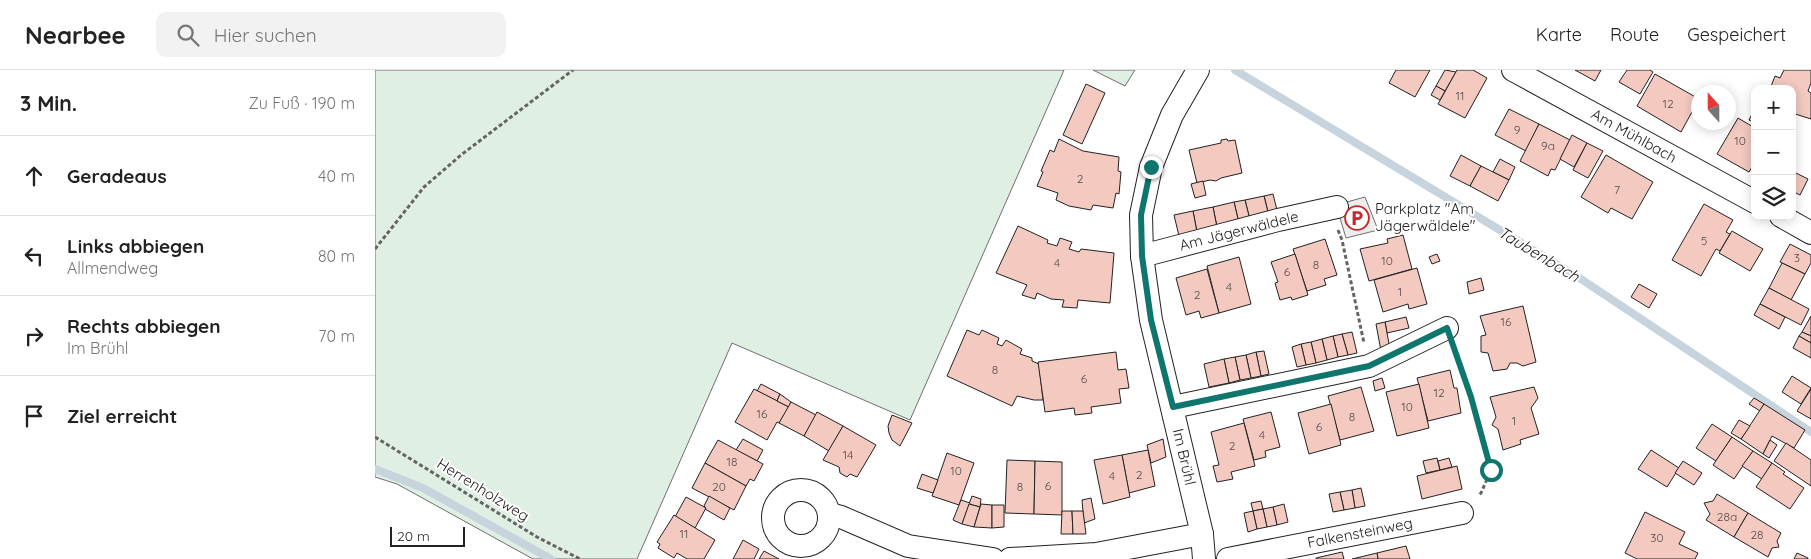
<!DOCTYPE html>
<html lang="de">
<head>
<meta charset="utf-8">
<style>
  body { margin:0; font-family:Quicksand,sans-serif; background:#f2f2f2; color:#222 }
  .controls { position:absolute; right:15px; top:15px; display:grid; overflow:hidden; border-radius:10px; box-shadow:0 2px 12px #0003 }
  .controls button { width:45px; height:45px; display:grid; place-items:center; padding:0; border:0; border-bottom:1px solid #e0e0e0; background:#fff; color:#222; font:25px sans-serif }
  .compass { position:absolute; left:1316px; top:15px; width:45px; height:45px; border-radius:50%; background:#fff; box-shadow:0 2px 12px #0003; rotate:339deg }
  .scale { position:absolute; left:15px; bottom:12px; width:75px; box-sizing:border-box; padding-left:5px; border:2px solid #222; border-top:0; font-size:14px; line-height:18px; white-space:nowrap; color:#222; -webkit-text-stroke:4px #fff; paint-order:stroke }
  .stop { position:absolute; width:15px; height:15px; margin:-11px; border:4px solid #0f766e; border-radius:50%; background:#fff }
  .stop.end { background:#0f766e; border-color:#fff; box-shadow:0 1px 5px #0008 }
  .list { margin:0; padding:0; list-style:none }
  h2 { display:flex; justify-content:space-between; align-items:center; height:65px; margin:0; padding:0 20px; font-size:21px }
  h2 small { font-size:16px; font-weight:400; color:#767676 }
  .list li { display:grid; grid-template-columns:32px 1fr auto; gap:15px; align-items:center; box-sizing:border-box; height:80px; padding:0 20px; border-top:1px solid #e0e0e0 }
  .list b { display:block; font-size:19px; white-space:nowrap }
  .list p { margin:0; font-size:16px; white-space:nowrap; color:#767676 }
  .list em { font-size:16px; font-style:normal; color:#767676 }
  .icon { flex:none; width:28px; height:28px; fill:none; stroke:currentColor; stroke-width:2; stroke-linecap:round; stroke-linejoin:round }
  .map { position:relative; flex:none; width:1436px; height:489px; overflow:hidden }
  header { display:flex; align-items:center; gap:30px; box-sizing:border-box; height:70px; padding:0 25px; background:#fff; border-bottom:1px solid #e0e0e0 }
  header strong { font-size:24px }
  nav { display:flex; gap:28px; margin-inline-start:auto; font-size:18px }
  .search { width:350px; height:45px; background:#f2f2f2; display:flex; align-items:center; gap:12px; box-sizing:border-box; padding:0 18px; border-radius:10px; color:#767676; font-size:19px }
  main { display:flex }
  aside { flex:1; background:#fff }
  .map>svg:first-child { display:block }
  .green { fill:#e0efe3; stroke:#6f6f6f }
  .parking { fill:#ededed; stroke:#6f6f6f }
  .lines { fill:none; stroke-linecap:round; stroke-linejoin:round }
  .stream { stroke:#c7d3dd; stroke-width:8 }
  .building { fill:#f3c9c0; stroke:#222 }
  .street-casing { stroke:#222; stroke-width:24 }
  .path { stroke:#646464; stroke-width:3; stroke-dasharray:4 2.5; stroke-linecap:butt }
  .street { stroke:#fff; stroke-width:22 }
  .route { stroke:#0f766e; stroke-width:6 }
  .labels { text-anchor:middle; stroke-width:4; stroke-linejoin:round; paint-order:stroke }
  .number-label { font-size:12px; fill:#564c4a }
  .street-label { font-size:15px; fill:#222; stroke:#fff }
  .poi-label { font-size:15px; fill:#222; stroke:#fff; text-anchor:start }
  .water-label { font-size:16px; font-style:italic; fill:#222; stroke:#fff }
</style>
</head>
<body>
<header>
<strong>Nearbee</strong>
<div class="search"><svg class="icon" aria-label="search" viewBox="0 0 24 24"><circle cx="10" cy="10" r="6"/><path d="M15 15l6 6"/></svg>Hier suchen</div>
<nav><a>Karte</a><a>Route</a><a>Gespeichert</a></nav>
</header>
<main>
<aside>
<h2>3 Min.<small>Zu Fuß · 190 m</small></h2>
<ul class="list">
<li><svg class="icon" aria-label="ahead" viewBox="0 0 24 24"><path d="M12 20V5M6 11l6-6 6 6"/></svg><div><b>Geradeaus</b></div><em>40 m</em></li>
<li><svg class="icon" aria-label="left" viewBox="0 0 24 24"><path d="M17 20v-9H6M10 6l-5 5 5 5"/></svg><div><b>Links abbiegen</b><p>Allmendweg</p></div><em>80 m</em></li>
<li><svg class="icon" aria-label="right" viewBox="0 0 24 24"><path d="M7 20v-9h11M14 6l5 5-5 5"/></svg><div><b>Rechts abbiegen</b><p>Im Brühl</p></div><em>70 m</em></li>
<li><svg class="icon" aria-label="arrive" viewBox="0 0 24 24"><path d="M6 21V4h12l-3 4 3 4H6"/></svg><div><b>Ziel erreicht</b></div></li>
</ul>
</aside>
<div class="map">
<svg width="1436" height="489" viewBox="0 0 1436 489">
  <rect width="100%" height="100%" fill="#fff"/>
  <g class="green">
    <path d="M0 0H689L535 350 357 273 262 489H158L22 414 0 407Z"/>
    <path d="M718 0H760L750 16Z"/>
  </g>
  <path class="parking" d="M990 127 1003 160 971 168 961 135Z"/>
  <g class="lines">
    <g class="stream">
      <path d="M860 0 1206 209 1436 362"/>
      <path d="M0 399 48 418 176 489"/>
    </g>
  </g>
  <g class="building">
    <path d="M1021 0H1055L1040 27 1014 13Z"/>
    <path d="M1070 0 1081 2 1070 21 1061 16Z"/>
    <path d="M1082 0H1098L1112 8 1090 48 1063 34Z"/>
    <path d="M1200 0H1226L1220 11Z"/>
    <path d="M1252 0H1275L1278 2 1265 24 1244 12Z"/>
    <path d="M1409 0H1436V13L1433 21 1436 23V49L1417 43V19H1395L1400 6 1405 8Z"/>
    <path d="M1280 4 1324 29 1306 62 1262 36Z"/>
    <path d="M711 14 730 23 707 74 688 65Z"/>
    <path d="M1061 16 1070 21 1065 30 1056 25Z"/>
    <path d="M1380 38V53L1374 50Z"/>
    <path d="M1134 39 1164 54 1151 81 1120 65Z"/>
    <path d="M1363 48 1380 58V92L1374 102 1342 84Z"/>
    <path d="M1164 54 1195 70 1180 100 1176 99 1173 106 1145 91Z"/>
    <path d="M1197 65 1212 73 1199 97 1185 89Z"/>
    <path d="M684 69 708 81 744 87 743 101 746 102 744 124 741 123 738 138 718 135 716 140 694 136 681 130 683 123 662 116 668 102 666 101 675 80 679 82Z"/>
    <path d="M852 69 853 71 860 70 867 103 846 108 841 111 835 110 822 113 814 80 846 73V70Z"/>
    <path d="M1212 73 1228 81 1213 108 1198 100Z"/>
    <path d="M1086 85 1106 96 1095 116 1075 106Z"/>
    <path d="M1231 85 1278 112 1257 149 1236 138 1233 143 1206 127Z"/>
    <path d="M1125 89 1140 97 1134 110 1118 102Z"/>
    <path d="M1106 96 1134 110 1123 131 1095 116Z"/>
    <path d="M1417 101 1433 109 1425 125 1417 121Z"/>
    <path d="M828 111 831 125 820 128 816 114Z"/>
    <path d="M898 124 903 144 894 146 889 126Z"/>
    <path d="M889 126 894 146 875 150 870 130Z"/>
    <path d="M870 130 875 150 864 153 859 132Z"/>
    <path d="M859 132 864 153 842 157 838 137Z"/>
    <path d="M1329 134 1358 150 1351 162 1355 164 1345 181 1341 179 1326 206 1297 190Z"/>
    <path d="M838 137 842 157 822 162 818 141Z"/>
    <path d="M818 141 822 162 804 166 799 145Z"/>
    <path d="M643 156 673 170 672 173 682 176 685 168 697 172 694 179 704 182 706 179 739 183 735 233 703 230 702 238 687 237 689 230 676 229 662 223 660 229 647 225 652 215 621 203Z"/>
    <path d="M1357 161 1388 179 1375 201 1344 183Z"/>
    <path d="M1028 165 1037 199 994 211 985 179 1013 173 1012 169Z"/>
    <path d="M950 169 962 205 949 209 951 215 932 221 918 179Z"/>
    <path d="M1415 174 1436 185V193L1430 204 1405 192Z"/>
    <path d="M920 184 933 225 917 230 916 227 905 230 900 213 903 212 896 192Z"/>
    <path d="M1062 184 1065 191 1057 194 1054 187Z"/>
    <path d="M864 187 876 234 844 243 832 196Z"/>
    <path d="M1407 193 1430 204 1416 230 1394 218Z"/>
    <path d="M1042 198 1052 234 1034 239 1033 234 1008 242 999 210Z"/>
    <path d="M832 199 844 243 826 248 824 241 811 245 801 208Z"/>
    <path d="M1106 208 1109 220 1094 224 1092 212Z"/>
    <path d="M1264 214 1282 224 1274 238 1256 227Z"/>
    <path d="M1394 218 1434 239 1426 255 1385 234Z"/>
    <path d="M1385 234 1410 247 1404 259 1379 245Z"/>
    <path d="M1148 236 1161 292 1148 296 1142 293H1135L1132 299 1118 301 1113 283 1106 282V266L1111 265 1105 246Z"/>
    <path d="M1436 246V266L1427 262Z"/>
    <path d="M1031 247 1034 258 1012 263 1010 252Z"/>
    <path d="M1010 252 1015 279 1006 281 1001 254Z"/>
    <path d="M592 260 604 265 607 260 624 268 622 274 627 276 631 270 647 279 645 284 657 288V291L664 294 668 330H659L642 326 637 336 572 306Z"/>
    <path d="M977 262 982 283 973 285 967 264Z"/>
    <path d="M1427 262 1436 266V273L1424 266Z"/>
    <path d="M967 264 973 285 963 287 958 266Z"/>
    <path d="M958 266 963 287 952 290 947 269Z"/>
    <path d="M1424 266 1436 273V288L1418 278Z"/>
    <path d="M947 269 952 290 941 293 936 272Z"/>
    <path d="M936 272 941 293 931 295 926 274Z"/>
    <path d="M926 274 931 295 922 297 917 277Z"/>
    <path d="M889 281 894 304 886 306 881 282Z"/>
    <path d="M741 282 743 300 751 299 754 318 744 319 746 333 716 337 717 343 700 345 699 338 670 342 663 292Z"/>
    <path d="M881 282 886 306 876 308 871 285Z"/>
    <path d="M871 285 876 308 865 310 860 287Z"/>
    <path d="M860 287 865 310 854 313 849 289Z"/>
    <path d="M849 289 854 313 834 317 829 294Z"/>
    <path d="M1075 300 1079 318H1082L1086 343 1053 351 1042 308Z"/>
    <path d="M1417 306 1436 318 1426 334 1407 322Z"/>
    <path d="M1007 308 1010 318 1000 321 998 311Z"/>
    <path d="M386 314 405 324 402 331 382 321Z"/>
    <path d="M1044 314 1054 358 1022 366 1011 322Z"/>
    <path d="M986 317 999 361 965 370 953 326Z"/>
    <path d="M1159 317 1163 328 1156 338 1164 364 1145 370 1146 374 1128 380 1123 359 1117 355 1121 347 1115 327Z"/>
    <path d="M379 319 414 337 404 353 402 352 392 370 360 352Z"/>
    <path d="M1436 319V349L1422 341Z"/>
    <path d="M405 324 416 332 414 337 402 331Z"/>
    <path d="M1379 328 1389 334 1385 341 1374 334Z"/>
    <path d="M416 332 441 345 429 366 404 353Z"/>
    <path d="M956 334 966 375 934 384 923 343Z"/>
    <path d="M1389 334 1430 360 1419 378 1397 366 1388 384 1366 369Z"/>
    <path d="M442 342 468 356 454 381 429 366Z"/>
    <path d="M896 342 905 377 890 381 891 387 879 390 868 349Z"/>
    <path d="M517 345 537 353 525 376 517 370 514 363 513 356Z"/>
    <path d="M1364 350 1375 356 1366 369 1356 363Z"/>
    <path d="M869 353 880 396 856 402 858 409 842 412 838 396 844 395 836 362Z"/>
    <path d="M1337 354 1357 367 1341 391 1321 378Z"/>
    <path d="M468 356 501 375 482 407 475 404 472 407 465 403 464 397 448 390Z"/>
    <path d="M1357 367 1378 381 1359 409 1338 395Z"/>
    <path d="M368 369 388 380 382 391 361 380Z"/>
    <path d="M788 369 791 387 776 393 772 375Z"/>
    <path d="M343 370 388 394 379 411 375 409 371 416 330 393Z"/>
    <path d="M1395 370 1402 375 1394 388 1388 384Z"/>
    <path d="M1411 373 1436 390V416L1399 391Z"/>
    <path d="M773 380 780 416 754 423 747 385Z"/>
    <path d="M1276 380 1304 398 1292 417 1263 399Z"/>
    <path d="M1378 381 1397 393 1387 409 1367 396Z"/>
    <path d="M572 383 599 393 584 435 557 426Z"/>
    <path d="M747 385 755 427 728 434 719 390Z"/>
    <path d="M1062 388 1065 400 1051 403 1048 391Z"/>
    <path d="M1074 388 1077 397 1065 400 1063 391Z"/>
    <path d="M632 390 660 391 659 444 630 443Z"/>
    <path d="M660 391 687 392V445L659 444Z"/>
    <path d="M1308 391 1327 403 1319 415 1300 403Z"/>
    <path d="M330 393 371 416 359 440 317 418Z"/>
    <path d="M1397 393 1410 402 1408 404 1429 418 1415 439 1381 417Z"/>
    <path d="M1082 396 1087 419 1047 429 1042 406Z"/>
    <path d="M547 404 563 410 558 423 542 418Z"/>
    <path d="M986 418 990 436 980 438 977 420Z"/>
    <path d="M977 420 980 438 969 440 965 422Z"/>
    <path d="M965 422 969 440 958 442 954 424Z"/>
    <path d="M1342 424 1373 443 1359 467 1331 450 1335 444 1329 433 1338 431Z"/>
    <path d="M334 426 355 438 349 450 330 439 331 438 329 436Z"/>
    <path d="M597 426 606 429 605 437 594 434Z"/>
    <path d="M311 427 331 438 320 458 300 447Z"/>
    <path d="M716 428 720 449 709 453 707 430Z"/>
    <path d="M586 430 595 433 587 454 578 450Z"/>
    <path d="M886 431 888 439 878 441 876 433Z"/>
    <path d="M594 434 605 437 599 457 587 454Z"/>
    <path d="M606 434 617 435V458L599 457Z"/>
    <path d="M909 434 913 452 902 455 898 437Z"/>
    <path d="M617 435H629V457L617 458Z"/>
    <path d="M898 437 902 455 892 457 888 439Z"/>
    <path d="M888 439 892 457 882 459 878 441Z"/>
    <path d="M687 441H697L698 464H686Z"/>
    <path d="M697 441H708L711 464H698Z"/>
    <path d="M878 441 882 459 873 462 869 443Z"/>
    <path d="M1270 442 1310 462 1304 474 1323 483 1320 489H1262L1250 483Z"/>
    <path d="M1373 443 1406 463 1402 471 1404 477 1397 478 1393 487 1359 467Z"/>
    <path d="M299 445 340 470 329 489H312L302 483 299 488 283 478 285 474 282 472Z"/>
    <path d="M368 470 384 479 379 489H358Z"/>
    <path d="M1031 476 1035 489H1003L1002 483Z"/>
    <path d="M389 481 404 489H384Z"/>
    <path d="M967 482 969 489H941V488Z"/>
    <path d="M1002 483 1003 489H977Z"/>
    <path d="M1422 483 1433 488V489H1419Z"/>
  </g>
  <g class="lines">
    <g class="street-casing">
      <g id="street">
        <path d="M823 0 797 45 776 97 766 145 767 186 776 250 827 464 829 489"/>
        <path d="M1138 0 1380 132"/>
        <path d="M1406 146 1436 163"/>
        <path d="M767 186 903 150 962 137"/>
        <path d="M798 337 994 296 1072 258"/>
        <circle cx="426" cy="448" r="28"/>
        <path d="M454 444 466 447 533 476 618 489"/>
        <path d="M635 489 721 484 827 464"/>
        <path d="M853 489 1087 443"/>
      </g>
    </g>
    <g class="path">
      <path d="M963 160 967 170 989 273"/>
      <path d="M0 179 49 117 86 85 198 0"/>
      <path d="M1079 279 1096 327 1116 400 1106 423 1103 426"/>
      <path d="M0 367 162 467 205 489"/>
    </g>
    <use href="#street" class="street"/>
  </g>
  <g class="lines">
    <path class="route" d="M776 97 766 145 767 186 776 250 798 337 994 296 1072 258 1096 327 1116 400"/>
  </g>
  <defs>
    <g id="parking-ring" transform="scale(1.25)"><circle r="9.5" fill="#fff" stroke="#c62828" stroke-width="1.5"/><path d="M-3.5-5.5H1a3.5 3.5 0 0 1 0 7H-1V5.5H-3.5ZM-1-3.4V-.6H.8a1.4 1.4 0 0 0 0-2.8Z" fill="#c62828"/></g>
  </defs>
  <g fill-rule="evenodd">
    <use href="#parking-ring" x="982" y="148"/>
  </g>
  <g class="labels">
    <g class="number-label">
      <text x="1085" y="30">11</text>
      <text x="1293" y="38">12</text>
      <text x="1142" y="64">9</text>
      <text x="1365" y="75">10</text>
      <text x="1173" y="80">9a</text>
      <text x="705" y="113">2</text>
      <text x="1242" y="124">7</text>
      <text x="1329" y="175">5</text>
      <text x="1422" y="192">3</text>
      <text x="1012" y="195">10</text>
      <text x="682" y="197">4</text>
      <text x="941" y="199">8</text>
      <text x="912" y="206">6</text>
      <text x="854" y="221">4</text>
      <text x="1025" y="226">1</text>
      <text x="822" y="229">2</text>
      <text x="1131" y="256">16</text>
      <text x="620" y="304">8</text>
      <text x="709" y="313">6</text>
      <text x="1064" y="327">12</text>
      <text x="1032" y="341">10</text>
      <text x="387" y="348">16</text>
      <text x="977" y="351">8</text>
      <text x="1139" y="355">1</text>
      <text x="944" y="361">6</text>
      <text x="887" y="369">4</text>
      <text x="857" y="380">2</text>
      <text x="473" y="389">14</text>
      <text x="357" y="396">18</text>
      <text x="581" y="405">10</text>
      <text x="764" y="409">2</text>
      <text x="737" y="410">4</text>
      <text x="673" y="420">6</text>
      <text x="344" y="421">20</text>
      <text x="645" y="421">8</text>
      <text x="1352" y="451">28a</text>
      <text x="309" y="468">11</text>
      <text x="1382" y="469">28</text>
      <text x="1282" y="472">30</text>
    </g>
    <g class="street-label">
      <text transform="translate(1259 66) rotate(29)" y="5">Am Mühlbach</text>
      <text transform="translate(864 161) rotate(-14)" y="5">Am Jägerwäldele</text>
      <text transform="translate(809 387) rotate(77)" y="5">Im Brühl</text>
      <text transform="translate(108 420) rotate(32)" y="5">Herrenholzweg</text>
      <text transform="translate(985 463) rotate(-11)" y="5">Falkensteinweg</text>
    </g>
    <g class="poi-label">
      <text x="1000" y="144">Parkplatz "Am<tspan x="1000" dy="17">Jägerwäldele"</tspan></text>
    </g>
    <g class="water-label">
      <text transform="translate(1164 184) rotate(31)" y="6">Taubenbach</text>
    </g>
  </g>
</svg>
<div class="controls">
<button>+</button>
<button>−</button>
<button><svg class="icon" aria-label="layers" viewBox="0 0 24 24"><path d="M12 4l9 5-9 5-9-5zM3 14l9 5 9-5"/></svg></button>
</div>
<svg class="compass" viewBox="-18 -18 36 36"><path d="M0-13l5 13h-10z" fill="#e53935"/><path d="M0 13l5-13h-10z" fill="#767676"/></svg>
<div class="scale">20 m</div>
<div class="stop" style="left:1116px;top:400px"></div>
<div class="stop end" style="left:776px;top:97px"></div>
</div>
</main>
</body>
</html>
